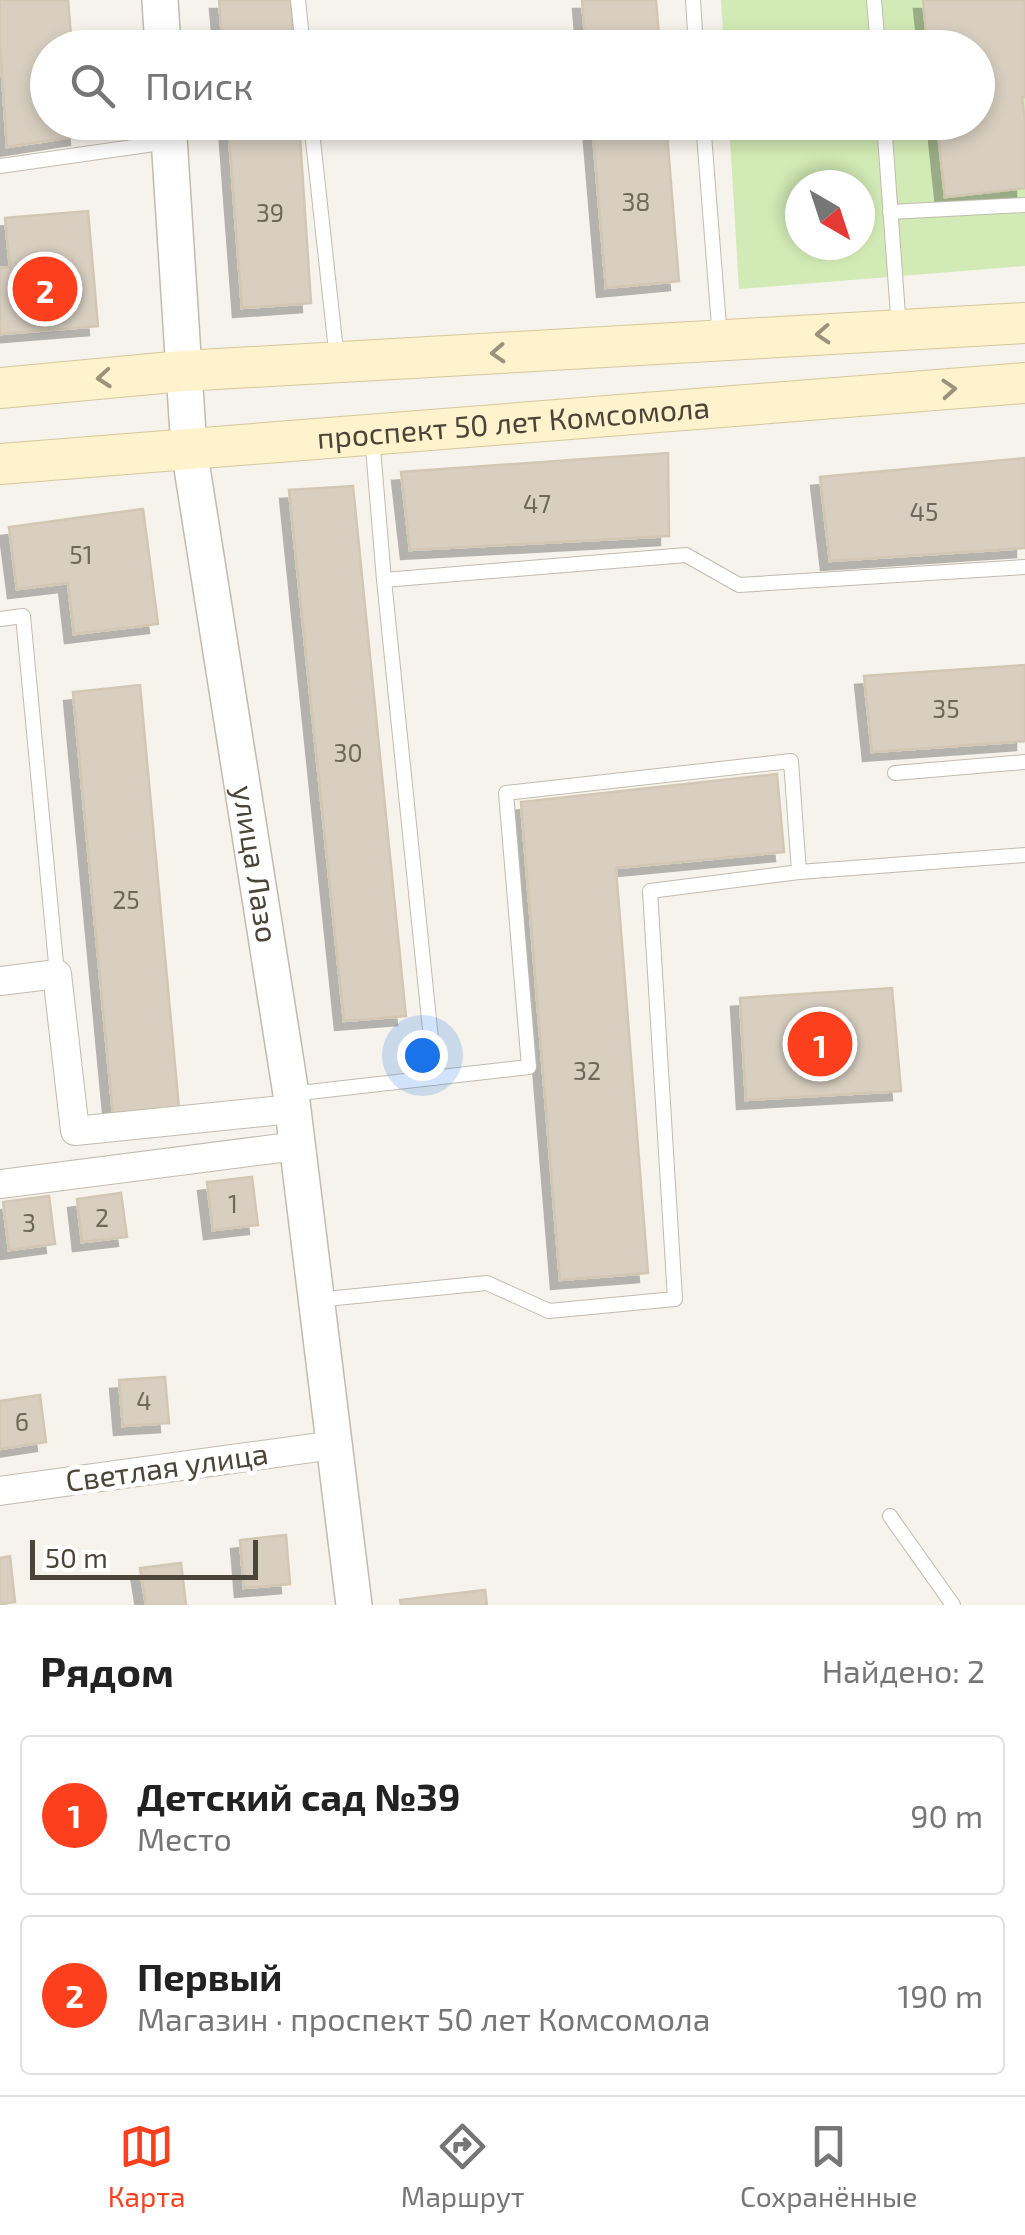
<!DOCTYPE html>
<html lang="ru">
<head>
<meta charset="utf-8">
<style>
  body { margin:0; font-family:"Exo 2",sans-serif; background:#f2f2f2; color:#222 }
  .compass { position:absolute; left:785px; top:170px; width:90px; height:90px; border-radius:50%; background:#fff; box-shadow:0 5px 15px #0003; rotate:141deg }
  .scale { position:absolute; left:30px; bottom:25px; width:228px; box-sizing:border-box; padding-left:10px; border:5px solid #4b4439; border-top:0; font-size:28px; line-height:35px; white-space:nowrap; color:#4b4439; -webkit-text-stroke:8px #fff; paint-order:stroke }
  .you { position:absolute; left:422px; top:1055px; width:35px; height:35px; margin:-25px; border:8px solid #fff; border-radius:50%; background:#1a73e8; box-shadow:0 0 0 15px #1a73e833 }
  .badge { display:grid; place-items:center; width:65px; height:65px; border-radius:50%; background:#fc3f1d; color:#fff; font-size:32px; font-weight:700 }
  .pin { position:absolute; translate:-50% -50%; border:5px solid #fff; box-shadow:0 2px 10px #0006 }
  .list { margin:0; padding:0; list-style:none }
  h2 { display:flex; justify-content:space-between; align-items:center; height:130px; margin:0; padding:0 40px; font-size:42px }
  h2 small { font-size:32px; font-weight:400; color:#767676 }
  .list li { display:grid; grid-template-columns:65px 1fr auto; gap:30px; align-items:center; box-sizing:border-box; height:160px; margin:0 20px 20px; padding:0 20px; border:2px solid #e0e0e0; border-radius:10px }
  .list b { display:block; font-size:38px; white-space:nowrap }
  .list p { margin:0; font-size:32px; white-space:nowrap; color:#767676 }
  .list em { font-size:32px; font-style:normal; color:#767676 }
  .icon { flex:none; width:55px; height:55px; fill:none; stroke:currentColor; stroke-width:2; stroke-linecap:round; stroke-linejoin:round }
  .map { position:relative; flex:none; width:1025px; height:1605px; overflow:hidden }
  .search { position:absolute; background:#fff; box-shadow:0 5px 15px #0003; left:30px; right:30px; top:30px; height:110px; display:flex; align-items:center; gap:25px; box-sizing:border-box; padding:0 35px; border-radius:55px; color:#767676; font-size:38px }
  .sheet { height:490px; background:#fff }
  nav { display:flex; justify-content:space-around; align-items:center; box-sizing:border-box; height:140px; border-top:2px solid #e0e0e0; background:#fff; font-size:28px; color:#767676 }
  nav a { display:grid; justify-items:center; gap:5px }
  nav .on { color:#fc3f1d }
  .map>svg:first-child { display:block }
  .green { fill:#d2eab5; fill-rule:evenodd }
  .building { fill:#d8cfc1; stroke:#d3c7b4; stroke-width:2.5; filter:url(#shadow) }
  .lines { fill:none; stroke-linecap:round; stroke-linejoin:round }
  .service-casing { stroke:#c2bbae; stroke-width:16 }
  .minor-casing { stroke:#c2bbae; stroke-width:30 }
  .tertiary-casing { stroke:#c2bbae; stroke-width:38 }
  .secondary-casing { stroke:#d6c79b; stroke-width:42 }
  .service { stroke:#fff; stroke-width:14 }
  .minor { stroke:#fff; stroke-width:28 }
  .tertiary { stroke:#fff; stroke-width:35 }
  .secondary { stroke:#fff3cd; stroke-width:40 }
  .oneway { stroke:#9c937c }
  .labels { text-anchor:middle; stroke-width:9; stroke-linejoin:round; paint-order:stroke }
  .number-label { font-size:25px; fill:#6e675b }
  .street-label { font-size:30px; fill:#4b4439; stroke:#fff }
</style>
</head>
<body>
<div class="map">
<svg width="1025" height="1605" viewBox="0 0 1025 1605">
  <defs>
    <filter id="shadow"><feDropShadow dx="-9" dy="9" stdDeviation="0" flood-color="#0004"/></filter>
  </defs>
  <rect width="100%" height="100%" fill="#f6f3ec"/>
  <path class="green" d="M721 0H1025V266L739 289 729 123 978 122V48L724 47ZM800 185H860V245H800Z"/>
  <g class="building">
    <path d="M0 0H68L72 48H48V122H78L79 136 7 147 0 45Z"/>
    <path d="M219 0H291L294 48H223Z"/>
    <path d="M582 0H656L660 48H586Z"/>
    <path d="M923 0H1025V97H1022L1025 121V188L945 197 937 122H978V48H928Z"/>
    <path d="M228 122H299L311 303 242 308Z"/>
    <path d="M592 122H666L679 281 606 288Z"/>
    <path d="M88 211 98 326 0 334V268L10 267 5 218Z"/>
    <path d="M668 453 669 536 410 550 401 472Z"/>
    <path d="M1025 458V548L830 561 820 477Z"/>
    <path d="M353 486 406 1016 344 1021 289 490Z"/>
    <path d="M143 509 158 624 74 634 68 583 17 589 9 527Z"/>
    <path d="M1025 665V741L872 752 864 676Z"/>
    <path d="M140 685 179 1108 113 1114 73 692Z"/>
    <path d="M777 774 784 852 616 868 648 1273 560 1280 521 802Z"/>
    <path d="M892 988 901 1091 746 1100 740 998Z"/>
    <path d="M252 1177 258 1225 213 1230 207 1182Z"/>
    <path d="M121 1193 127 1237 82 1242 77 1199Z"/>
    <path d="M49 1196 55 1244 9 1250 3 1202Z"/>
    <path d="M165 1377 169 1423 123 1426 119 1380Z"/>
    <path d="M40 1395 46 1442 0 1449V1401Z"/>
    <path d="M286 1535 290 1584 244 1588 240 1540Z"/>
    <path d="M10 1556 15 1602 0 1604V1558Z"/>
    <path d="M181 1563 186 1605H146L140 1568Z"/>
    <path d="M485 1590 487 1605H401L400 1600Z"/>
  </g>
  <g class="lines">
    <g class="service-casing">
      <g id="service">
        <path d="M298 0 303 48"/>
        <path d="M693 0 696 48"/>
        <path d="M874 0 878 48"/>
        <path d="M311 122 337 360"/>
        <path d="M703 122 720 339"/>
        <path d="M884 122 899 329"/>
        <path d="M0 166 168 142"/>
        <path d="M890 212 1025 205"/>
        <path d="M372 436 384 580"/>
        <path d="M0 619 23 616 57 974"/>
        <path d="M895 773 1025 762"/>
        <path d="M799 872 1025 855"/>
        <path d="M435 1078 384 580 686 555 739 585 1025 567"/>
        <path d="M291 1094 529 1067 506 793 791 761 799 872 650 891 675 1299 549 1311 487 1283 316 1300"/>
        <path d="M890 1516 953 1605"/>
      </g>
    </g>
    <g class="minor-casing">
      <g id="minor">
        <path d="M0 981 57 974 75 1131 292 1109"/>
        <path d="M0 1184 297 1146"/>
        <path d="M0 1491 334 1445"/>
      </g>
    </g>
    <g class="tertiary-casing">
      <g id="tertiary">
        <path d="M160 0 163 48"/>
        <path id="s1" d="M168 122 189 449 291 1094 354 1605"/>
      </g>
    </g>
    <g class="secondary-casing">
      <g id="secondary">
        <path d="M0 388 183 371 1025 323"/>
        <path id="s2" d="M0 464 1025 383"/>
      </g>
    </g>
    <use href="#service" class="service"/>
    <use href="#minor" class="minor"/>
    <use href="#tertiary" class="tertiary"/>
    <use href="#secondary" class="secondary"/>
  </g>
  <defs><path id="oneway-chevron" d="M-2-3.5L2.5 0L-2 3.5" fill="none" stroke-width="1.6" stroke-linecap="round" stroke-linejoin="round" transform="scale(2.5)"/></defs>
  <g class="oneway">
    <use href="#oneway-chevron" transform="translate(823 334) rotate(177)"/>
    <use href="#oneway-chevron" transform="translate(498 353) rotate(177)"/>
    <use href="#oneway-chevron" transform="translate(104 378) rotate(175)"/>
    <use href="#oneway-chevron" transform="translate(949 389) rotate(-4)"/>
  </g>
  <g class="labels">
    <g class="number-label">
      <text x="636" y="211">38</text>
      <text x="270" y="222">39</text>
      <text x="537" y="513">47</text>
      <text x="924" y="521">45</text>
      <text x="81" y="564">51</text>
      <text x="946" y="718">35</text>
      <text x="348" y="762">30</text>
      <text x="126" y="909">25</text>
      <text x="587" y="1080">32</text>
      <text x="233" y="1213">1</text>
      <text x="102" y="1227">2</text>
      <text x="29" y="1232">3</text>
      <text x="144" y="1410">4</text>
      <text x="22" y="1431">6</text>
    </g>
    <g class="street-label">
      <text dy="10" stroke="none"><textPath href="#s2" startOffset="515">проспект 50 лет Комсомола</textPath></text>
      <text dy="10" stroke="none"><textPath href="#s1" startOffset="748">улица Лазо</textPath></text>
      <text transform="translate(167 1468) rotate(-8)" y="10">Светлая улица</text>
    </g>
  </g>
</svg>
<svg class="compass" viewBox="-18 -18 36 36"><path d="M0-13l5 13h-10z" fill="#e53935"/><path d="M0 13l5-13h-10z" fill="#767676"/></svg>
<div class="scale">50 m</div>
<div class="you"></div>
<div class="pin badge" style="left:820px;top:1044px">1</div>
<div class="pin badge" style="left:45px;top:289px">2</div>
<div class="search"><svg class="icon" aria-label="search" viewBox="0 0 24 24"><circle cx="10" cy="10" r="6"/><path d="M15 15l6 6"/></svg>Поиск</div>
</div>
<section class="sheet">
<h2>Рядом<small>Найдено: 2</small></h2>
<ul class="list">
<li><span class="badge">1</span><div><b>Детский сад №39</b><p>Место</p></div><em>90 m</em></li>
<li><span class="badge">2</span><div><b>Первый</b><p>Магазин · проспект 50 лет Комсомола</p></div><em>190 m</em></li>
</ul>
</section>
<nav>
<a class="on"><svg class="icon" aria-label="map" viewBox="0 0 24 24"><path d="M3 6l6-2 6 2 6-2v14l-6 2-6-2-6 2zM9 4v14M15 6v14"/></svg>Карта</a>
<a><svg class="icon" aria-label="directions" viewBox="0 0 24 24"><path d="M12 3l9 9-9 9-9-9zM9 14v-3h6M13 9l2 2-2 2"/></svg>Маршрут</a>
<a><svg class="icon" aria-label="saved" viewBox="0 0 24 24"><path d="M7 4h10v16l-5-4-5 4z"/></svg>Сохранённые</a>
</nav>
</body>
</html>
